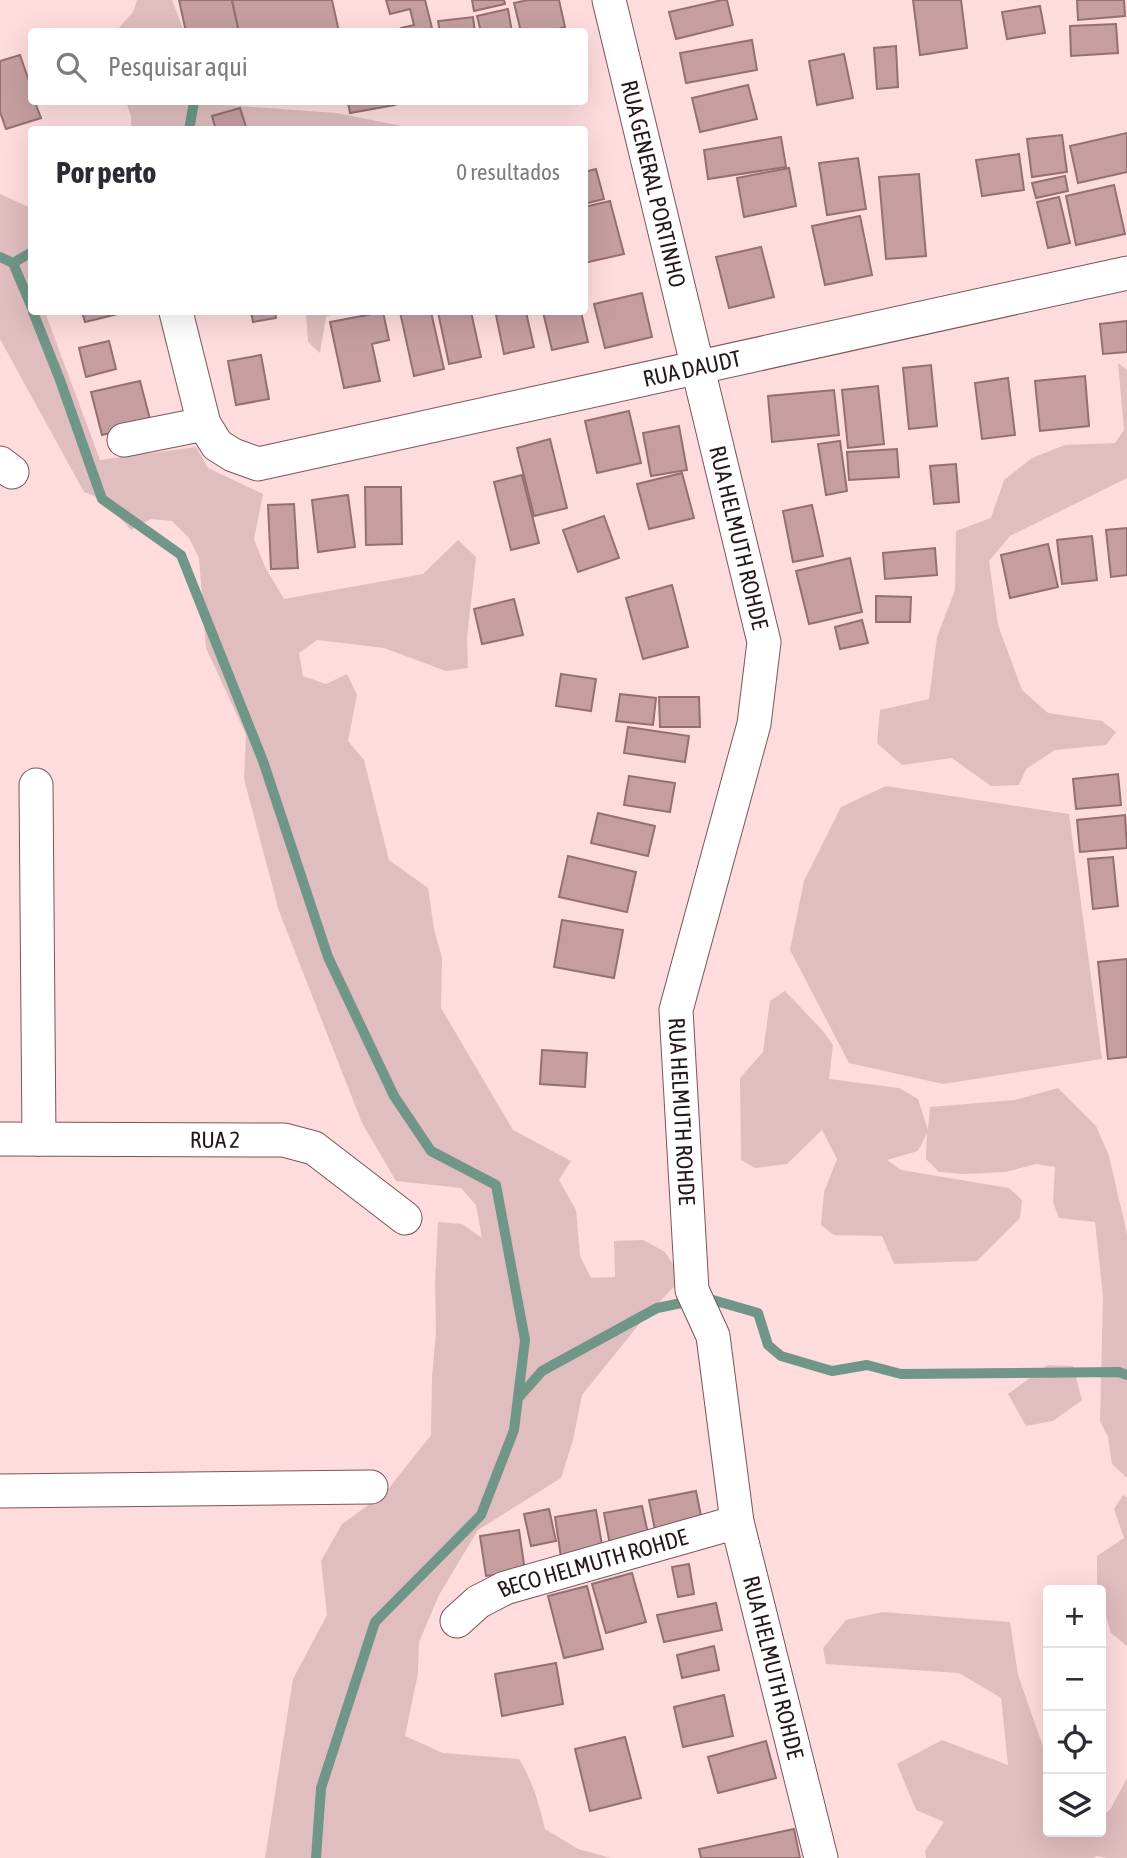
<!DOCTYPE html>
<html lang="pt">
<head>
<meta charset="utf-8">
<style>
  body { margin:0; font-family:"Asap Condensed",sans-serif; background:#f2f2f3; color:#2b2b33 }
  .controls { position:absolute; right:21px; bottom:21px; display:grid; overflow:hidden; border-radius:7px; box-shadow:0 7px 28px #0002 }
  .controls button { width:63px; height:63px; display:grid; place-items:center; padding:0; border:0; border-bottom:2px solid #e1e1e2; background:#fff; color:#2b2b33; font:35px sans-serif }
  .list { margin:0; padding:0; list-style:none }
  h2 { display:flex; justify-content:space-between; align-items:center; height:91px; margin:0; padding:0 28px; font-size:30px }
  h2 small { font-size:23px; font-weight:400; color:#7c7c81 }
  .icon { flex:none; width:38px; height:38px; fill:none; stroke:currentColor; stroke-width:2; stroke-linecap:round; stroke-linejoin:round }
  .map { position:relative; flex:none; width:1127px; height:1858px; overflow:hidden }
  .search { position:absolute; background:#fff; box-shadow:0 7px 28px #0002; left:28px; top:28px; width:560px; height:77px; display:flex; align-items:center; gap:18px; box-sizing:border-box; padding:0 24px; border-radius:7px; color:#7c7c81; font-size:26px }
  .panel { position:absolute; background:#fff; box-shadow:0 7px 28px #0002; left:28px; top:126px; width:560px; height:189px; border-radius:7px }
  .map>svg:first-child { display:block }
  .green { fill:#e0bdbe }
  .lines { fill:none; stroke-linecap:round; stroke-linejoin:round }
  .stream { stroke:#6f9686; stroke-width:10 }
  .building { fill:#c69ea0; stroke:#956f71; stroke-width:2 }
  .minor-casing { stroke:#795557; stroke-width:35 }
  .minor { stroke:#fff; stroke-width:33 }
  .labels { text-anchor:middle; stroke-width:5; stroke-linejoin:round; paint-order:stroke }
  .street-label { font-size:23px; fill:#261718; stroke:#f9f1f1 }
</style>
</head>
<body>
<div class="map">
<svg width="1127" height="1858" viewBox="0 0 1127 1858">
  <rect width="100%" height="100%" fill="#fedcde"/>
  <g class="green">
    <path d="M137 0H172L184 31H116L133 12Z"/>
    <path d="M126 102H222L227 105 336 113 417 129 309 130 308 128 301 130 131 129V116Z"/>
    <path d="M0 194 31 208 32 312H45L100 460 196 447 208 468 263 494 254 539 265 567 284 599 423 574 458 540 476 557 467 638 468 668 446 671 384 648 317 640 299 653 303 676 326 684 347 674 357 695 348 741 364 760 389 860 428 888 434 929 442 958 441 1008 513 1130 571 1161 559 1180 576 1210 580 1256 591 1278 615 1277 614 1241 643 1240 665 1252 682 1278 640 1323 582 1395 573 1440 561 1478 478 1530 439 1595 419 1642 418 1673 405 1736 443 1753 519 1759C533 1782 539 1804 545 1829L578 1849 611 1858H265L293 1679 327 1615 321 1561 342 1524 385 1493 431 1435 432 1378 436 1332 435 1283 438 1222 462 1224 482 1238 476 1205 461 1188 396 1181 362 1123 279 911 244 779 246 735 206 648 199 558 189 538 172 521 151 519 131 530 102 499 84 492 0 339Z"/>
    <path d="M306 312H339L326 317 320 353 308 342Z"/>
    <path d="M1118 363 1127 370V478L1010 536 989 561 998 625 1022 690 1048 713 1102 721 1116 732 1106 745 1055 750 1026 769 1019 785 991 786 952 758 902 765 877 743 880 710 929 699 937 637 955 590 956 531 991 518 1004 480 1032 458 1065 445 1115 443 1124 430Z"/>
    <path d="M886 786 1069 814 1102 1059 943 1084 849 1063 790 950 804 881 841 807Z"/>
    <path d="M785 991 822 1030 833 1045 829 1079 899 1088 918 1099 928 1130 930 1107 1015 1100 1058 1088 1096 1126 1109 1156 1127 1234V1478L1112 1464 1108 1437 1100 1421 1103 1296 1095 1222 1059 1218 1053 1202 1055 1167 1036 1164 1006 1172 965 1174 939 1172 926 1159 927 1133 918 1151 887 1160 901 1170 1009 1188 1022 1200 1020 1218 977 1261 894 1264 882 1236 834 1235 821 1225 824 1192 837 1159 822 1130 787 1164 755 1168 741 1160 740 1078 763 1052 770 1001Z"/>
    <path d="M1048 1365 1073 1366 1082 1400 1053 1421 1026 1426 1008 1394Z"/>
    <path d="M1123 1495 1127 1497V1646L1111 1633 1101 1599V1590H1098L1097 1588V1556L1124 1538 1114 1509Z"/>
    <path d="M882 1612 1010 1622 1018 1675 1048 1761V1832H1101V1815L1110 1810 1127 1778V1858H1107L1097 1856 1093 1858H926L925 1851 944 1822 916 1810 897 1764 942 1740 1008 1765 1001 1698 959 1673 826 1664 823 1648 846 1620Z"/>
  </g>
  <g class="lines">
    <g class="stream">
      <path d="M189 130 194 102"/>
      <path d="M0 257 13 263 32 308"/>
      <path d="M13 263 32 252"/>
      <path d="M33 312 60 380 102 499 181 555 263 761 328 957 394 1096 431 1151 496 1185 525 1340 514 1430 481 1515 375 1622 321 1788 316 1858"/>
      <path d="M520 1396 542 1371 657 1308 706 1298 758 1313 768 1345 781 1356 832 1371 867 1365 901 1374 1119 1372 1127 1375"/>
    </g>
  </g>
  <g class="building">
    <path d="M179 0H232L239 32H186Z"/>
    <path d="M232 0H332L339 32H239Z"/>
    <path d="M386 0H425L433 32H402L401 28 414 25 410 9 390 14Z"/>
    <path d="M472 0H504L505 4 474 11Z"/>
    <path d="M528 0H559L565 27 547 32H521L514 3Z"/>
    <path d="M722 0H727L733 25 676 39 669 12Z"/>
    <path d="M913 0H961L967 48 920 55Z"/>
    <path d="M1077 0H1124L1125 16 1078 20Z"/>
    <path d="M1040 6 1045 33 1007 39 1002 12Z"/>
    <path d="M508 9 512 32H481L477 16Z"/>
    <path d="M473 17 475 32H440L438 21Z"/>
    <path d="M1116 24 1118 53 1071 56 1070 26Z"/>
    <path d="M752 40 757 70 686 83 680 53Z"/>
    <path d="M896 46 898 87 877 89 874 48Z"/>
    <path d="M844 54 853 98 817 105 809 61Z"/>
    <path d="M20 55 32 90V102H35L41 118 6 129 0 112V61Z"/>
    <path d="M748 85 757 119 700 132 692 98Z"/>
    <path d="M348 102H394L395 105 350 113Z"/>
    <path d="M240 108 247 130H216L212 116Z"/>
    <path d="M1127 133V172L1078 183 1070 146Z"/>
    <path d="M1062 135 1067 172 1032 177 1027 139Z"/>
    <path d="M781 137 786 167 708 179 704 150Z"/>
    <path d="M1019 154 1024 190 982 196 976 160Z"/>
    <path d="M858 158 866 209 827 215 819 163Z"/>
    <path d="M789 168 796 206 744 217 737 178Z"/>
    <path d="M596 169 604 199 584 204V172Z"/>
    <path d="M919 174 926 256 886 259 879 177Z"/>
    <path d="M1065 176 1068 191 1036 198 1032 183Z"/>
    <path d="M1114 185 1125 234 1076 245 1066 196Z"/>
    <path d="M1059 197 1070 243 1048 248 1037 202Z"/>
    <path d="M610 201 624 254 584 263V207Z"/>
    <path d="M860 216 872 275 825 285 812 226Z"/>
    <path d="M761 247 774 297 729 308 716 257Z"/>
    <path d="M642 293 652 337 605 348 594 304Z"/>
    <path d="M82 312H126L85 322Z"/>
    <path d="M251 312H275L276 318 253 322Z"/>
    <path d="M383 312 389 340 372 344 380 381 344 388 330 322Z"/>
    <path d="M400 312H431L444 369 414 376Z"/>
    <path d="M438 312H471L481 357 449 364Z"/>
    <path d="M511 312H526L534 347 504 354 496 315Z"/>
    <path d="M543 312H581L588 342 552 350Z"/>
    <path d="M1127 321V352L1103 354 1100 324Z"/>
    <path d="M109 341 116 369 86 377 79 348Z"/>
    <path d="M261 355 269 399 236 405 228 361Z"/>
    <path d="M931 365 937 426 909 429 903 368Z"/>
    <path d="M1085 376 1089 426 1040 431 1035 381Z"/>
    <path d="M1008 378 1015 435 982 439 975 383Z"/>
    <path d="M140 381 151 423 102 435 91 392Z"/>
    <path d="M878 386 884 444 848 448 842 390Z"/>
    <path d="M834 390 839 435 772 442 768 396Z"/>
    <path d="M629 411 641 463 597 473 585 421Z"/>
    <path d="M679 426 687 470 651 476 643 433Z"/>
    <path d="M550 439 567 508 534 516 517 448Z"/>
    <path d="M840 441 847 491 826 495 818 444Z"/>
    <path d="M897 449 899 477 849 480 847 452Z"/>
    <path d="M956 464 959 502 934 504 930 466Z"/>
    <path d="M682 473 694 518 649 529 637 484Z"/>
    <path d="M522 475 539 543 511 550 494 482Z"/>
    <path d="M365 487H401L402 544 366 545Z"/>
    <path d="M348 495 355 547 318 552 312 500Z"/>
    <path d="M294 504 298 568 271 569 268 505Z"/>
    <path d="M812 505 823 556 793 562 783 511Z"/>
    <path d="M604 516 619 558 578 572 563 530Z"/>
    <path d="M1127 528V575L1111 577 1106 530Z"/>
    <path d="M1092 536 1097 580 1062 584 1057 540Z"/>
    <path d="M1048 544 1058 587 1010 598 1001 555Z"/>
    <path d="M935 548 937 575 885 579 883 553Z"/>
    <path d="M850 558 862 612 809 624 796 571Z"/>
    <path d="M672 585 688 647 643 659 626 598Z"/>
    <path d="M876 596 911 597 910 622H876Z"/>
    <path d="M514 599 523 635 482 644 474 609Z"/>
    <path d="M862 620 868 643 840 649 835 627Z"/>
    <path d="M561 674 596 679 591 711 556 706Z"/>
    <path d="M620 694 656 698 653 725 616 721Z"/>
    <path d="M659 697H699L700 727H660Z"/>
    <path d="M628 727 689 736 685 762 624 753Z"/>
    <path d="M1118 774 1121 805 1076 809 1073 779Z"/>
    <path d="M629 776 675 783 670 812 624 805Z"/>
    <path d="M598 813 655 826 648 856 591 843Z"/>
    <path d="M1125 815 1127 848 1080 852 1077 820Z"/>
    <path d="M568 856 636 872 627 912 559 897Z"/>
    <path d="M1113 857 1118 906 1093 909 1088 859Z"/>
    <path d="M562 920 623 930 614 978 554 967Z"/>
    <path d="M1127 959V1057L1108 1059 1098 962Z"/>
    <path d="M542 1050 587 1053 585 1087 540 1084Z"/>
    <path d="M696 1491 703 1526 656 1535 649 1500Z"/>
    <path d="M642 1506 649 1538 610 1545 604 1513Z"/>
    <path d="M549 1509 556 1541 531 1546 524 1514Z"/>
    <path d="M596 1510 603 1551 561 1557 555 1517Z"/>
    <path d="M519 1530 525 1571 486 1576 480 1536Z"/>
    <path d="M689 1564 694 1594 678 1597 672 1567Z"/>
    <path d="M632 1573 646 1622 606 1633 592 1584Z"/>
    <path d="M587 1586 603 1649 564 1658 548 1596Z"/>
    <path d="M716 1603 722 1630 664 1642 657 1615Z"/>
    <path d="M714 1646 719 1670 682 1678 677 1655Z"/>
    <path d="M556 1663 563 1704 502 1716 495 1674Z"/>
    <path d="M724 1695 733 1736 683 1747 674 1707Z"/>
    <path d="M625 1737 641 1798 590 1811 575 1749Z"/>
    <path d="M766 1741 776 1778 718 1793 708 1757Z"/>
    <path d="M794 1829 800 1858H701L699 1849Z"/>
  </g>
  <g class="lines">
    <g class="minor-casing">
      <g id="minor">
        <path id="s1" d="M609 0 764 642 754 724 676 1010 692 1290 713 1336 737 1522 821 1858"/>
        <path id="s2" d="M176 312 204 424 217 445 233 455 258 464 1127 273"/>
        <path d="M124 440 204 424"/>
        <path d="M0 463 12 472"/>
        <path d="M36 785 39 1139"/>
        <path id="s3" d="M0 1139 284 1140 314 1148 405 1218"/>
        <path d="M0 1491 371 1487"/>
        <path id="s4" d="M457 1621 478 1602 505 1588 737 1522"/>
      </g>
    </g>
    <use href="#minor" class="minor"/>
  </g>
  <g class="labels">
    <g class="street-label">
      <text dy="8" stroke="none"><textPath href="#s1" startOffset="189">RUA GENERAL PORTINHO</textPath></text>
      <text dy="8" stroke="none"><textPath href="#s2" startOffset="630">RUA DAUDT</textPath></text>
      <text dy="8" stroke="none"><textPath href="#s1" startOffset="553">RUA HELMUTH ROHDE</textPath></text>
      <text dy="8" stroke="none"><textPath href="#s1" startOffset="1141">RUA HELMUTH ROHDE</textPath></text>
      <text dy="8" stroke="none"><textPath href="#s3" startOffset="215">RUA 2</textPath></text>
      <text dy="8" stroke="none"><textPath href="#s4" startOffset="150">BECO HELMUTH ROHDE</textPath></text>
      <text dy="8" stroke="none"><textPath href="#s1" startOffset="1708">RUA HELMUTH ROHDE</textPath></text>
    </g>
  </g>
</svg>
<div class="controls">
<button>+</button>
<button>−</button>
<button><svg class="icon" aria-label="locate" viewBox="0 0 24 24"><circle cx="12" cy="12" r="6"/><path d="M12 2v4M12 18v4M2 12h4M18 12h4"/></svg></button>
<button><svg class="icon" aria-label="layers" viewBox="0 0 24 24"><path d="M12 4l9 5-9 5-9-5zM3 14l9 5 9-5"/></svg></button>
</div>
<div class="search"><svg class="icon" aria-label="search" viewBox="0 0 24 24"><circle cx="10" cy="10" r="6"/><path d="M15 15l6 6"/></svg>Pesquisar aqui</div>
<section class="panel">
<h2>Por perto<small>0 resultados</small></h2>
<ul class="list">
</ul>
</section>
</div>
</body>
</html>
